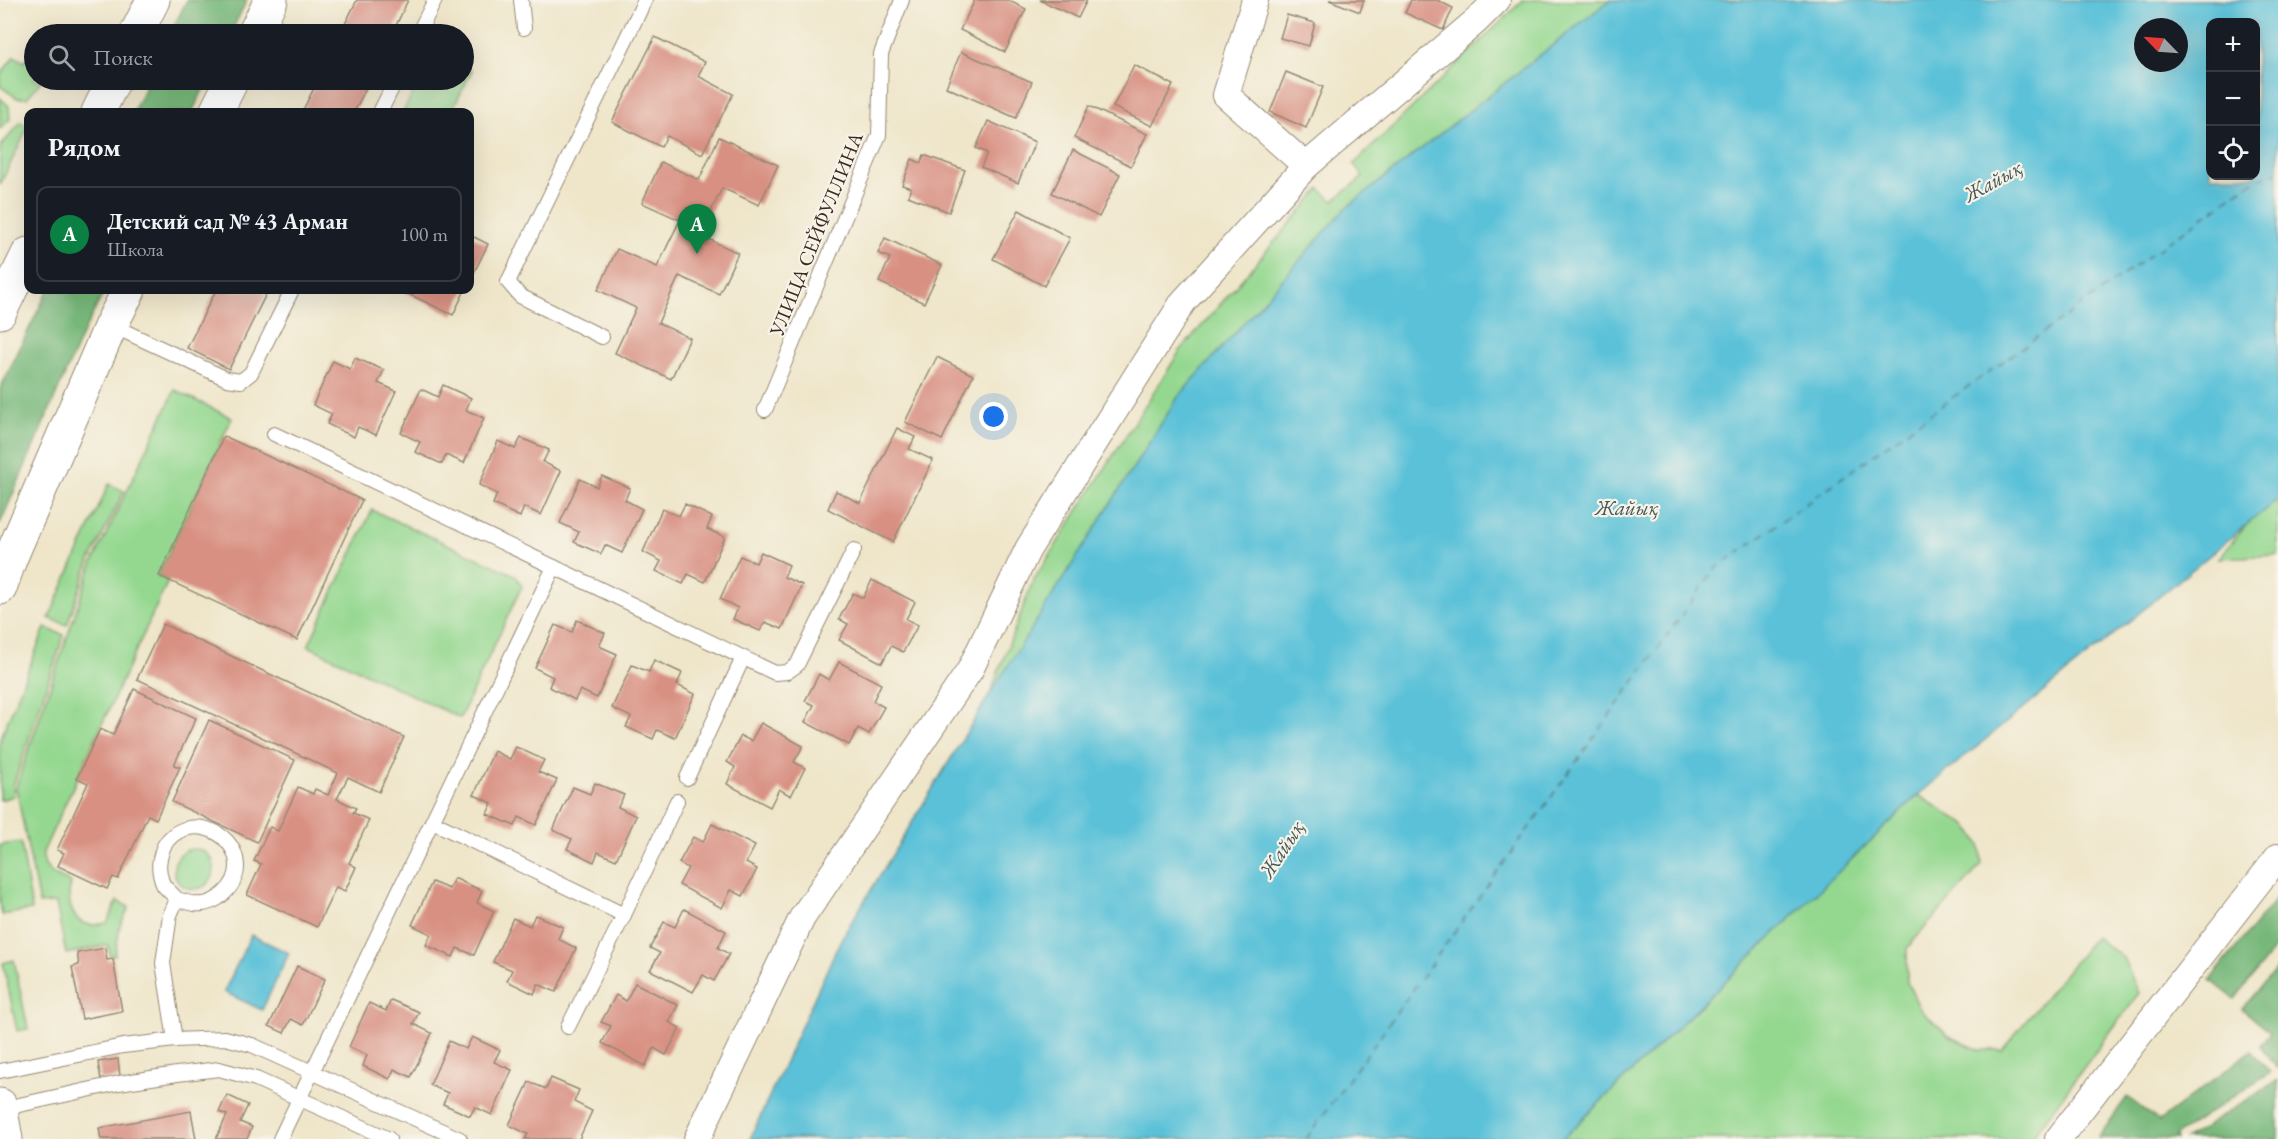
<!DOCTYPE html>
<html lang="ru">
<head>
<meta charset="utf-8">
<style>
  body { margin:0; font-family:"EB Garamond",serif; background:#20242c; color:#f1f3f6 }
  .controls { position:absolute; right:18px; top:18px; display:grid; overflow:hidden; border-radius:12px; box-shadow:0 6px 24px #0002 }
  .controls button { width:54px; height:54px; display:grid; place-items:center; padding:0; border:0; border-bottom:2px solid #363941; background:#171b24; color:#f1f3f6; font:30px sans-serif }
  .compass { position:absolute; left:2134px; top:18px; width:54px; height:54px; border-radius:50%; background:#171b24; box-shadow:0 6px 24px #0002; rotate:295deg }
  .you { position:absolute; left:994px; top:417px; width:21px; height:21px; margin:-15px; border:4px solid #fff; border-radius:50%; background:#1a73e8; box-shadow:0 0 0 9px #1a73e833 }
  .badge { display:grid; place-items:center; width:39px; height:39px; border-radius:50%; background:#0b8043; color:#fff; font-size:20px; font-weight:700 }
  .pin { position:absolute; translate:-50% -50px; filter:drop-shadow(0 2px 3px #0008) }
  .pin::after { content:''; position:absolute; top:32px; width:21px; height:18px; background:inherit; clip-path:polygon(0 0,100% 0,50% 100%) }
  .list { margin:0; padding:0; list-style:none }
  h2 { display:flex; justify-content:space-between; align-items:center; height:78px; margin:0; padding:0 24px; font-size:26px }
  h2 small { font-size:20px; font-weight:400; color:#9ea1a6 }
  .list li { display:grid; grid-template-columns:39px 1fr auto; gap:18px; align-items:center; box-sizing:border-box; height:96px; margin:0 12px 12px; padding:0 12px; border:2px solid #363941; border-radius:12px }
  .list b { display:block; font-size:22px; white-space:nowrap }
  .list p { margin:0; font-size:20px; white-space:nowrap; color:#9ea1a6 }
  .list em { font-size:20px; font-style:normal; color:#9ea1a6 }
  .icon { flex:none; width:33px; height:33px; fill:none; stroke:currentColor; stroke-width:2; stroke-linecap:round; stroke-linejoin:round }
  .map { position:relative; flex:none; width:2278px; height:1139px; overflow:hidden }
  .search { position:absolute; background:#171b24; box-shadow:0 6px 24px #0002; left:24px; top:24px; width:450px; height:66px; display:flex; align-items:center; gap:15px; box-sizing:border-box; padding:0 21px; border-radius:33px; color:#9ea1a6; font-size:22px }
  .panel { position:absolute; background:#171b24; box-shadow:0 6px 24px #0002; left:24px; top:108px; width:450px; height:186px; border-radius:12px }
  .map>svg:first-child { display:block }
  .green { fill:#94d890; stroke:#688157; stroke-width:1.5 }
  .forest { fill:#77b87a; stroke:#59714c; stroke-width:1.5 }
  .water { fill:#5ac1d8; stroke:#4a767b; stroke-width:1.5; fill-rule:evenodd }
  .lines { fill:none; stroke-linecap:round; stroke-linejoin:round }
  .ferry { stroke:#445756; stroke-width:1.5; stroke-dasharray:8 6; stroke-linecap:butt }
  .building { fill:#d89082 }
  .lane-casing { stroke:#958874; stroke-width:16 }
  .street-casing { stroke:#958874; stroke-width:28 }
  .secondary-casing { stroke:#958874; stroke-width:35 }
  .primary-casing { stroke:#958874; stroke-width:35 }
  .lane { stroke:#fff; stroke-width:14 }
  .street { stroke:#fff; stroke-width:26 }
  .secondary { stroke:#fff; stroke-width:33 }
  .primary { stroke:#fff; stroke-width:33 }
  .labels { text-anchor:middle; stroke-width:4.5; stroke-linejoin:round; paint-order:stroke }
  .street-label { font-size:20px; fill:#3b2a1e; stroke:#f7f3e8 }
  .water-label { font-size:21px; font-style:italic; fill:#445756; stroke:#f7f3e8 }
</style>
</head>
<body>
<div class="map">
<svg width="2278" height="1139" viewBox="0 0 2278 1139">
  <rect width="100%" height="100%" fill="#f7f3e8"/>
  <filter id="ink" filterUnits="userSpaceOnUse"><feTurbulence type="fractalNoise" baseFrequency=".0167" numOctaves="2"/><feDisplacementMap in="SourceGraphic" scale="12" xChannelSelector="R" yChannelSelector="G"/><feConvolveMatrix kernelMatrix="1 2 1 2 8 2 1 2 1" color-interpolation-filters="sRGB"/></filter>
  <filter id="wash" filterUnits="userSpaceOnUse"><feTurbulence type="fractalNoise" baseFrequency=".008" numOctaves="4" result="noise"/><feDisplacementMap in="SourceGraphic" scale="24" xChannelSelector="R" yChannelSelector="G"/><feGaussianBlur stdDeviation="1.35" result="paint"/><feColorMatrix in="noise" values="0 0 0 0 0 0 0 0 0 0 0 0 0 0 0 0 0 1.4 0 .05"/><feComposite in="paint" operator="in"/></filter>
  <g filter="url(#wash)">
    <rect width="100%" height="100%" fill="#efe6ca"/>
    <g class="green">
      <path d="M1523 0H1610L1345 209 990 694 1033 581 1180 351 1320 189 1333 201 1363 177 1354 164Z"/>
      <path d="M30 54 34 57V80H42L27 98H17L0 86V76L14 56 24 62Z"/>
      <path d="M464 67 472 71 451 112H403L420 80H464Z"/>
      <path d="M0 98 9 106 10 119 0 129Z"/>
      <path d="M21 122 28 127 0 185V147Z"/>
      <path d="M175 390 232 418 158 576 168 581 43 852C42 872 55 875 71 883 66 900 71 925 93 925 97 925 103 923 107 923L117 901 129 907 120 926 115 955 110 956 108 945 66 954 56 903 39 904 16 787 92 564Z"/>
      <path d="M109 484 124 491 89 563 67 625 49 618Z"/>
      <path d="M2278 496V555L2219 558 2259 510Z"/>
      <path d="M372 510 515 575 522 586 460 718 308 646Z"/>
      <path d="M45 628 64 635 13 786 14 796 0 800V740Z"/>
      <path d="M1918 795 1968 826 1980 845 1982 864 1907 948V982L1921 1011 1949 1036 1979 1050H2002L2095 937 2123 958 2139 993 2031 1139H1562Z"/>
      <path d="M21 842 32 910 2 915 0 903V845Z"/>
      <circle cx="194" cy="869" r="20"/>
      <path d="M14 960 28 1029 17 1031 3 963Z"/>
    </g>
    <g class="forest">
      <path d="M187 0H247L230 34H170Z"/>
      <path d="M149 80H208L192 112H133Z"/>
      <path d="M48 290H105L82 335 0 524V389Z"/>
      <path d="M2278 896V944L2235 999 2210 980Z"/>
      <path d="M2278 967V1068H2277L2260 1045 2270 1032 2242 1009Z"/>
      <path d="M2251 1051 2270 1072 2175 1136 2177 1139 2098 1138 2127 1097 2159 1121Z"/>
      <path d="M2278 1080V1139H2186Z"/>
    </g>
    <g class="water">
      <path d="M1610 0H2278V499L1918 795 1562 1139H750L840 941 990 694 1178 397 1345 209ZM2210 22H2256V176H2210ZM2143 27H2179V63H2143Z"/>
      <path d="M251 935 289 953 262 1010 224 992Z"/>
    </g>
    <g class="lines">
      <path class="ferry" d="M1306 1139 1714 570 2252 182 2278 171"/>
    </g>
    <g id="blocks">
      <g class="building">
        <path d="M357 0H408L392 34H340Z"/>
        <path d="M975 0H1007L1026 9 1005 52 960 30Z"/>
        <path d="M1040 0H1087L1078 18Z"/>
        <path d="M1329 0H1364L1360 12Z"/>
        <path d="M1411 0H1437L1453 8 1443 30 1405 13Z"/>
        <path d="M1287 15 1315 23 1309 46 1280 38Z"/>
        <path d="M655 37 705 62 698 76 733 94 702 154 667 136 661 147 612 122Z"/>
        <path d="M961 52 1032 82 1016 118 946 87Z"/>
        <path d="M1134 65 1173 85 1152 126 1113 107Z"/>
        <path d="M1286 72 1323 87 1306 128 1270 112Z"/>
        <path d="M318 80H370L354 112H302Z"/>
        <path d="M1089 106 1147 134 1131 166 1074 138Z"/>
        <path d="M988 121 1035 142 1018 183 981 167 987 153 976 148Z"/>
        <path d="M719 137 778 165 759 205 722 188 700 235 738 253 719 294 679 276 658 323 690 338 671 379 615 353 636 308 598 290 617 249 657 267 680 220 642 203 661 162 699 180Z"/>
        <path d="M1073 150 1120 174 1099 217 1052 193Z"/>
        <path d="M924 155 965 170 949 212 908 196 911 188 902 185 912 159 921 163Z"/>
        <path d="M1019 210 1070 238 1044 286 993 259Z"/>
        <path d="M470 235 488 244 470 281Z"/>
        <path d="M885 238 942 265 924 303 879 282 890 258 878 253Z"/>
        <path d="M216 290H268L229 369 187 348Z"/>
        <path d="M400 290H465L453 315Z"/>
        <path d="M937 357 973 375 942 440 905 422Z"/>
        <path d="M355 358 384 370 378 383 396 391 376 435 358 427 354 437 327 424 332 414 313 405 333 361 350 369Z"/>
        <path d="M443 385 471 398 466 410 484 418 464 463 446 455 442 464 415 452 420 442 401 433 421 389 438 397Z"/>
        <path d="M897 428 915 437 909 449 933 460 893 542 828 509 836 491 860 503Z"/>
        <path d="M224 436 362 500 297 640 159 576Z"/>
        <path d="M521 438 549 450 543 462 561 471 541 515 524 507 520 517 493 504 497 494 479 485 498 441 515 449Z"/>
        <path d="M602 476 630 488 625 500 642 509 622 553 605 545 601 554 574 542 579 532 560 523 580 479 597 487Z"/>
        <path d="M685 504 712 517 707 529 725 537 705 582 688 574 683 584 656 571 661 561 643 552 662 509 679 516Z"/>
        <path d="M761 552 789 565 784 577 802 585 782 629 765 622 760 631 733 619 738 608 720 599 740 556 756 563Z"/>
        <path d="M872 580 915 602 906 619 918 625 903 652 891 646 882 663 839 640 848 624 839 619 853 593 863 598Z"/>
        <path d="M577 620 605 633 599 646 617 654 597 698 580 690 575 700 549 687 553 677 535 668 555 625 572 632Z"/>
        <path d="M163 624 404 737 379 792 348 777 337 799 356 808 353 813 369 820 349 863 356 867 345 891 336 887 317 927 247 895 261 864 254 861 270 827 278 831 298 787 313 794 315 789 328 795 338 773 137 679Z"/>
        <path d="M654 660 682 673 677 685 695 694 675 738 657 730 653 739 626 727 631 717 612 708 632 665 649 672Z"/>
        <path d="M839 662 881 684 873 701 884 707 869 734 858 728 849 745 805 722 814 705 805 701 819 674 829 680Z"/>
        <path d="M134 689 196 718 174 765 180 767 156 819 148 815 118 879 113 877 107 889 58 866 64 853 57 850 88 783 77 778 100 729 113 735Z"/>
        <path d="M209 720 295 760 257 842 172 802Z"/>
        <path d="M761 723 803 746 794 762 805 768 791 796 779 789 770 807 727 784 735 767 727 762 741 736 751 741Z"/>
        <path d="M516 747 544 760 538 772 557 780 536 825 519 817 515 826 487 814 492 803 474 795 494 751 510 759Z"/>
        <path d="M595 783 624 795 618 807 636 816 616 860 598 852 594 862 567 849 572 839 553 830 573 787 590 794Z"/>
        <path d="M712 824 755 846 746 863 757 869 743 896 731 890 722 908 679 885 688 868 679 863 693 837 703 842Z"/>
        <path d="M454 878 482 891 477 903 494 911 474 955 457 948 453 957 426 945 431 934 412 925 432 882 449 889Z"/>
        <path d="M684 909 726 931 718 948 729 954 714 981 703 975 693 992 650 970 660 953 650 948 664 922 675 927Z"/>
        <path d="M535 915 563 927 558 939 576 948 556 992 538 984 534 994 507 981 512 970 493 962 513 918 530 926Z"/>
        <path d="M105 948 107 960 113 959 122 1011 82 1019 72 967 79 965 77 953Z"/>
        <path d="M297 966 325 979 303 1025 291 1019 284 1033 269 1026Z"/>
        <path d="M635 983 678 1005 669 1022 680 1028 666 1055 654 1048 645 1066 602 1043 611 1026 601 1022 616 995 626 1001Z"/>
        <path d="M391 1000 419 1012 413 1024 432 1033 411 1077 394 1069 390 1079 363 1066 367 1055 349 1047 369 1003 386 1011Z"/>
        <path d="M472 1037 500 1050 494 1062 512 1070 492 1115 475 1107 470 1116 443 1104 448 1093 430 1085 449 1041 466 1049Z"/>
        <path d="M118 1059 120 1077 101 1080 98 1062Z"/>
        <path d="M551 1078 579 1090 574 1102 592 1111 579 1139H525L528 1134 509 1125 529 1082 546 1089Z"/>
        <path d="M227 1095 248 1105 240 1122 252 1127 247 1139H216L227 1115 219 1112Z"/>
        <path d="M191 1111 196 1139H101L99 1128Z"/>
      </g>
    </g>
  </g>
  <g filter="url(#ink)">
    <use href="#blocks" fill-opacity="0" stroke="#958874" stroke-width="1.5"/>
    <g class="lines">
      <g class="lane-casing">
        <g id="lane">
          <path d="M521 0 524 28"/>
          <path d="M418 34 435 0"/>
          <path d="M380 112 396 80"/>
          <path d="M111 325 227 379 241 381 251 373 292 290"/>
          <path d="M602 337 520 296 508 282 645 0"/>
          <path d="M765 410 879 135 881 54 902 0"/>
          <path d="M274 434 554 567 280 1139"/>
          <path d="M554 567 775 673 787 672 797 665 854 550"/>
          <path d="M687 778 743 658"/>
          <path d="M433 822 624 915 677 801"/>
          <path d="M568 1027 624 915"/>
          <path d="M175 1040 163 963 170 915 177 899C183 901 189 903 195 904 215 907 238 886 237 865 235 828 183 812 164 846 162 850 161 855 160 859 158 866 160 879 164 886 168 890 173 895 177 899"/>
          <path d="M0 1071 123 1046 175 1040 225 1038 252 1045 460 1139"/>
          <path d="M1 1109 119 1083 177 1074 219 1069 256 1079 389 1139"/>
        </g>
      </g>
      <g class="street-casing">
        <g id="street">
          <path d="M1255 0 1226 95 1306 166"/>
          <path d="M697 1139 802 918 970 670 1028 549 1183 302 1306 166 1476 21 1497 0"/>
          <path d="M2058 1139 2278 857"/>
        </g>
      </g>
      <g class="secondary-casing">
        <path id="secondary" d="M0 1105 6 1139"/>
      </g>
      <g class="primary-casing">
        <g id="primary">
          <path d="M136 34 153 0"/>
          <path d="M254 34 271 0"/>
          <path d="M98 112 114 80"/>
          <path d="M216 112 232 80"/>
          <path d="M0 312 28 254"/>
          <path d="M0 588 11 557 111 325 129 290"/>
        </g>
      </g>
      <use href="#lane" class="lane"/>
      <use href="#street" class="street"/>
      <use href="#secondary" class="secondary"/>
      <use href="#primary" class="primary"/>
    </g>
  </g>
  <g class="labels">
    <g class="street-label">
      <text transform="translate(816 234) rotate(-68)" y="7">УЛИЦА СЕЙФУЛЛИНА</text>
    </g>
    <g class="water-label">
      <text transform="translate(1993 181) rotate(-29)" y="7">Жайық</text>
      <text x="1627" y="515">Жайық</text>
      <text transform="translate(1282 849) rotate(-57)" y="7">Жайық</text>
    </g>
  </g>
</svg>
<div class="controls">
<button>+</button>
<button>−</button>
<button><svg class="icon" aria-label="locate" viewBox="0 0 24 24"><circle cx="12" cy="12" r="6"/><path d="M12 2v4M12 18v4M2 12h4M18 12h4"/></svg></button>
</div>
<svg class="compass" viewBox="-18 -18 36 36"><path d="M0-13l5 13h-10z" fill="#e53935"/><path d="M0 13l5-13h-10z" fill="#9ea1a6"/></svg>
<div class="you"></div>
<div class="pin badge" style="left:697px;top:254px">A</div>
<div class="search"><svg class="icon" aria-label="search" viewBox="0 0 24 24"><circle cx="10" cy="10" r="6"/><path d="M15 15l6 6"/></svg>Поиск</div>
<section class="panel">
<h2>Рядом<small></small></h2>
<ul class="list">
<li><span class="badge">A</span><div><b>Детский сад № 43 Арман</b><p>Школа</p></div><em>100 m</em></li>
</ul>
</section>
</div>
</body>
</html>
